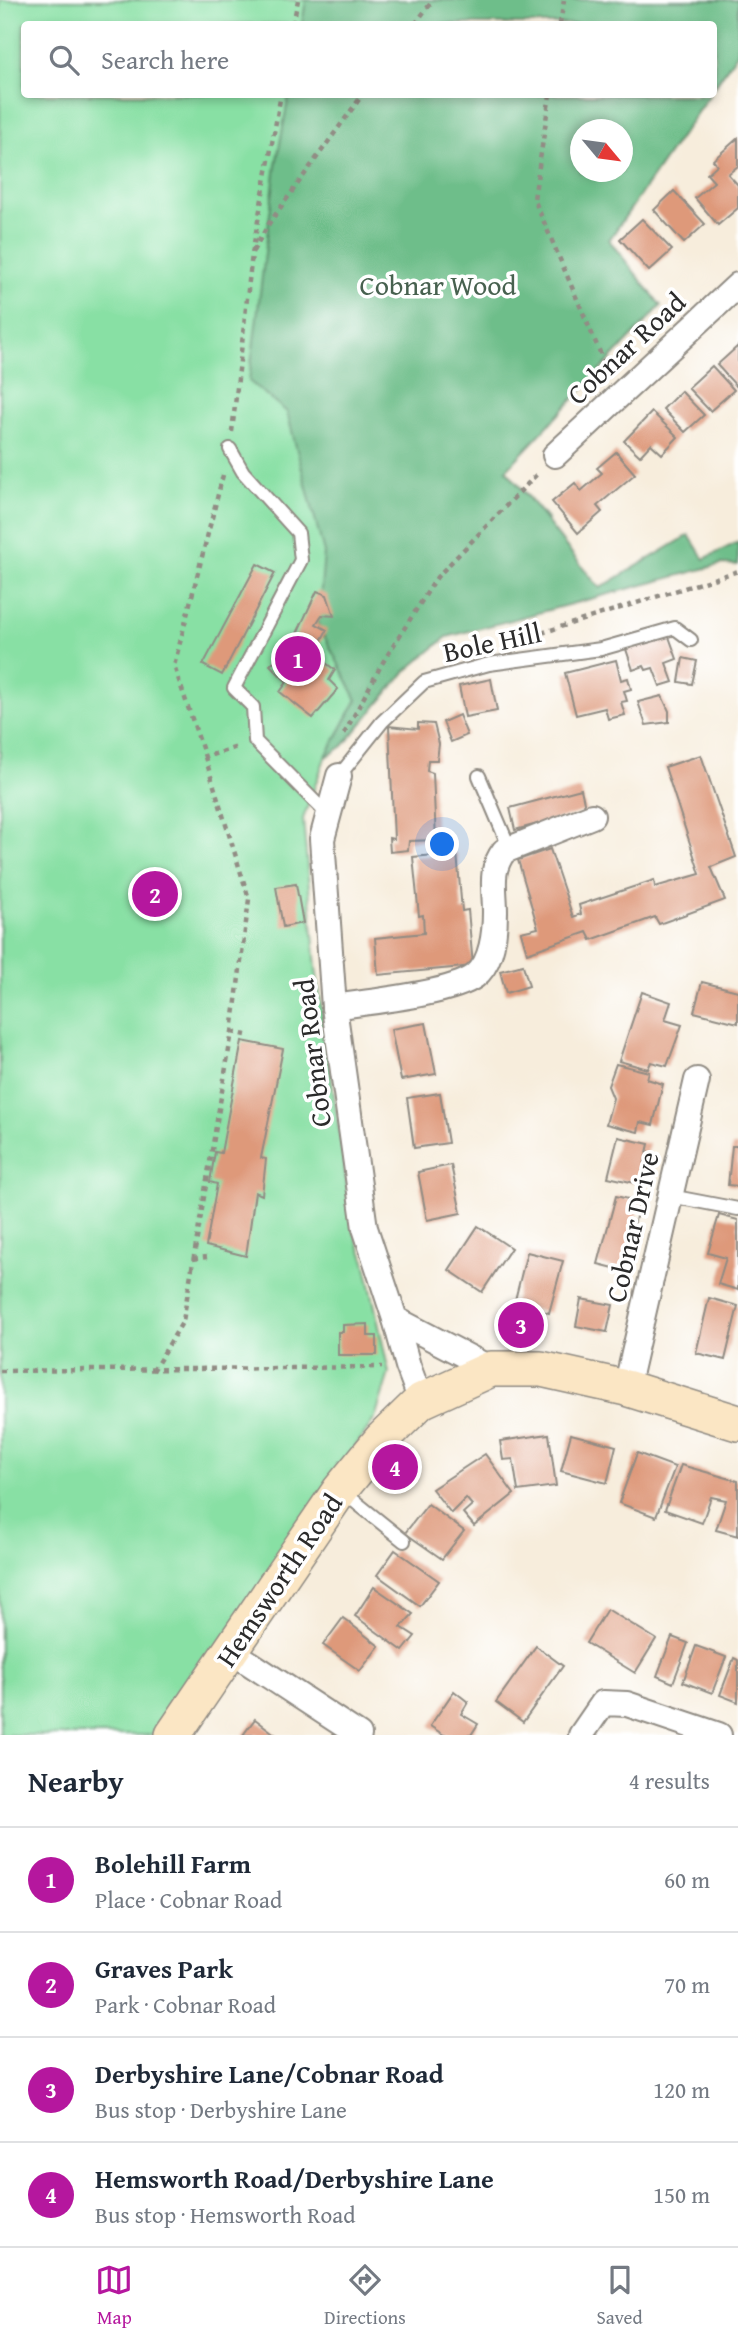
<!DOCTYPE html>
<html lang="en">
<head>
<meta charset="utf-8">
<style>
  body { margin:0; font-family:"Gentium Book Plus",serif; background:#f6f6f7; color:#1f2937 }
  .compass { position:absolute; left:570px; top:119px; width:63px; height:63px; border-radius:50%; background:#fff; box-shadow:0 4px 10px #0003; rotate:119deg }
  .you { position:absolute; left:443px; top:845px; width:24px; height:24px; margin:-18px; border:5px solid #fff; border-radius:50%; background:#1a73e8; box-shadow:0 0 0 10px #1a73e833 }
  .badge { display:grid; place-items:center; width:46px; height:46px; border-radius:50%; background:#b5179e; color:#fff; font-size:23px; font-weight:700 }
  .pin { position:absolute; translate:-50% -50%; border:4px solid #fff; box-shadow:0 2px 7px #0006 }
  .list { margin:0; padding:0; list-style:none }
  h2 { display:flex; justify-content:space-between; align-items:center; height:91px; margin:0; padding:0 28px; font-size:30px }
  h2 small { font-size:23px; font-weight:400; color:#747a83 }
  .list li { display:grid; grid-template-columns:46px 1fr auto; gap:21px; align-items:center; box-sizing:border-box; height:105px; padding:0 28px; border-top:2px solid #e0e1e3 }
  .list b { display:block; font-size:26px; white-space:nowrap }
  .list p { margin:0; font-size:23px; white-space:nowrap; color:#747a83 }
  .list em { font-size:23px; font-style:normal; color:#747a83 }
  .icon { flex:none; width:38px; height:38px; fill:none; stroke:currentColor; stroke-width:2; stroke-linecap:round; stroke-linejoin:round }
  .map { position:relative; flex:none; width:738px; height:1735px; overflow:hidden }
  .search { position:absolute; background:#fff; box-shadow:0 4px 10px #0003; left:21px; right:21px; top:21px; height:77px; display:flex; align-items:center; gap:18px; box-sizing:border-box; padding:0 24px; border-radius:7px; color:#747a83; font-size:26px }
  .sheet { height:511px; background:#fff }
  nav { display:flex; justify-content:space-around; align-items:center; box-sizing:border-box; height:98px; border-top:2px solid #e0e1e3; background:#fff; font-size:19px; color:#747a83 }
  nav a { display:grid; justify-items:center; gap:4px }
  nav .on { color:#b5179e }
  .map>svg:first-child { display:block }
  .green { fill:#88e0a4; stroke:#5a8668; stroke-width:2; fill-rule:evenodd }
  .forest { fill:#6ebe8a; stroke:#4c745a; stroke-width:2; fill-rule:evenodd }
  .building { fill:#de997a }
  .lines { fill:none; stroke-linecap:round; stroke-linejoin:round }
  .lane-casing { stroke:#918c84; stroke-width:16 }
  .street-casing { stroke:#918c84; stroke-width:28 }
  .secondary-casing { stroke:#918c84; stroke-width:38 }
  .path { stroke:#918c84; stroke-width:4.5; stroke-dasharray:5 5; stroke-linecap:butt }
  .lane { stroke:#fff; stroke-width:12 }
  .street { stroke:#fff; stroke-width:24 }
  .secondary { stroke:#fbe6c4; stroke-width:35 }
  .labels { text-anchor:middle; stroke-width:7; stroke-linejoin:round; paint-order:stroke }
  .park-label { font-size:28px; fill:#47614f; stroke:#fff }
  .street-label { font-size:28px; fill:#2b2b2b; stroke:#fff }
</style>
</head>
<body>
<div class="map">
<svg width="738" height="1735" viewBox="0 0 738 1735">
  <rect width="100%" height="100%" fill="#fff"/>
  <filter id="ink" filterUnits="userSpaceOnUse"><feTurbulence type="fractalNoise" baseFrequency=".0143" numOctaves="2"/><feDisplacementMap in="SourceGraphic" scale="14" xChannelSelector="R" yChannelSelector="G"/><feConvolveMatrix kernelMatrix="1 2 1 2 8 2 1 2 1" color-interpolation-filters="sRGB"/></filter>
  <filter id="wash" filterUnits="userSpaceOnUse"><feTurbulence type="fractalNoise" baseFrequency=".00686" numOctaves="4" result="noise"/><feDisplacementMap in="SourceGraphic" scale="28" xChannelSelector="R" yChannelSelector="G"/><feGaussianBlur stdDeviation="1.57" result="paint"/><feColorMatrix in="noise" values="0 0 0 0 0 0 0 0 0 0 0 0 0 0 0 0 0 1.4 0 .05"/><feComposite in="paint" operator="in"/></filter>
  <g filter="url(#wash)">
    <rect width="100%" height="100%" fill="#f7eddc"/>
    <path class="green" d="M0 0H738V52L714 87V24H24V94L709 95 609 240 661 306 506 470 547 519 417 589 325 758 303 819 316 968 353 1229 365 1261 389 1373 375 1418 158 1735H0ZM580 130H622V172H580Z"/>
    <g class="forest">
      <path d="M306 0H738V52L714 87V24H302Z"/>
      <path d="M289 95H709L609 240 661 306 506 470C539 509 566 549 600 588L689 535 704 559 738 542V565L722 564 447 637 405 672 343 746 325 758 357 700 318 624 324 553 287 412 249 381 276 165ZM580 130H622V172H580Z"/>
    </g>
    <g id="blocks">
      <g class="building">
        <path d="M738 138V166L728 174 738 185V208L718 225 695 198 714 182 707 174 717 165 713 160Z"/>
        <path d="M674 191 705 224 684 243 654 210Z"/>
        <path d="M642 219 672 250 649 271 620 239Z"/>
        <path d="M738 346V388L717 365Z"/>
        <path d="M712 366 734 390 710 411 688 388Z"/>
        <path d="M681 391 704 415 685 432 663 409Z"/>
        <path d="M652 412 678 437 662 454 651 444 640 456 624 441Z"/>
        <path d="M616 452 635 474 597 506 602 512 578 533 552 502 575 483 581 491 602 473 597 468Z"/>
        <path d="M257 564 275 573 222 675 203 665Z"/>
        <path d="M317 591 327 595 334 616 322 615 316 624 327 630 314 654 335 670 329 680 338 689 313 718 280 692 287 682 270 665 293 642Z"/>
        <path d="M668 634 677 659 666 663 673 682 660 686 653 668 646 670 644 666 633 670 626 649Z"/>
        <path d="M683 658 697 661 692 684 679 682Z"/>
        <path d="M616 660 621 680 628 678 631 689 624 691 627 701 621 702 625 715 608 719 605 708 576 715 565 673Z"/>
        <path d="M491 679 497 711 465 717 459 686Z"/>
        <path d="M662 696 669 711V722L646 725 638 702Z"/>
        <path d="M459 715 467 735 451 742 443 722Z"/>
        <path d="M418 723 434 724 439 744 437 760H428L427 771 433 773 436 840 409 841 408 850 390 852 389 838 394 839 389 726 418 729Z"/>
        <path d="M701 755 736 857 711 867 725 900 659 924 655 917 591 940 587 932 527 953 521 932 538 928 518 860 550 849 573 917 581 914 579 905 654 880 655 887 700 874 665 767Z"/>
        <path d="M581 789 586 811 515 830 510 808Z"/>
        <path d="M457 853 462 911 468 910 473 966 378 975 375 938 424 933 423 915 419 916 413 857Z"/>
        <path d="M296 884 303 923 283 927 276 887Z"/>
        <path d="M523 965 529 986 506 993 500 971Z"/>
        <path d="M702 982 738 991V1023L694 1012Z"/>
        <path d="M642 992 671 1002 665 1020 682 1025 667 1066 651 1062 648 1069 619 1061Z"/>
        <path d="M426 1023 436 1074 401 1080 391 1029Z"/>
        <path d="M242 1041 283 1049 261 1158 266 1159 262 1195 255 1192 246 1256 206 1246 217 1184 210 1182 215 1152 221 1153Z"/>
        <path d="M616 1064 649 1072 647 1079 663 1084 653 1125 640 1122 638 1132 606 1124 613 1098 608 1086Z"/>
        <path d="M440 1093 448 1143 414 1148 407 1098Z"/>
        <path d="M618 1137 649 1144 640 1184 608 1177Z"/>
        <path d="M732 1146H738V1186L728 1185Z"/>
        <path d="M451 1165 461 1213 427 1220 418 1172Z"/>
        <path d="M616 1196 640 1202 622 1270 598 1264Z"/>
        <path d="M719 1215 738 1220V1290L718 1284 726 1258 708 1253Z"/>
        <path d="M478 1226 511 1248 482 1292 449 1270Z"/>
        <path d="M527 1252 563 1261 549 1313 514 1304Z"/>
        <path d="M709 1298 738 1306 725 1360 696 1353Z"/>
        <path d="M581 1299 613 1305 607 1332 576 1326Z"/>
        <path d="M368 1324V1336H377V1355H338V1332H343V1325Z"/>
        <path d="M549 1434 556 1486 518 1491 513 1459 503 1460 500 1441Z"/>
        <path d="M571 1434 616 1446 607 1483 561 1471Z"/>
        <path d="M637 1453 675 1467 656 1517 619 1503Z"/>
        <path d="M485 1454 514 1494 474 1526 463 1513 472 1505 466 1498 451 1513 432 1489Z"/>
        <path d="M681 1465 738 1481V1536L716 1530 726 1500 711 1497 702 1523 665 1510Z"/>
        <path d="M428 1504 464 1531 442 1559 405 1533Z"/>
        <path d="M395 1550 439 1581 420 1606 377 1575Z"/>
        <path d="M374 1587 413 1614 401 1627 415 1636 403 1651 355 1616Z"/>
        <path d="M607 1609 656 1639 635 1673 586 1643Z"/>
        <path d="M343 1618 379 1646 360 1671 323 1645Z"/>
        <path d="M672 1637 688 1643 673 1683 657 1676Z"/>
        <path d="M536 1646 563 1666 523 1722 496 1702Z"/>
        <path d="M696 1646 726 1657 712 1693 683 1682Z"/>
        <path d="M734 1658 738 1660V1702L720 1695Z"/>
        <path d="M454 1691 468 1702 461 1714 478 1724 471 1735H444L430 1726Z"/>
        <path d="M255 1719 276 1735H243Z"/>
      </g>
    </g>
  </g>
  <g filter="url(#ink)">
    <use href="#blocks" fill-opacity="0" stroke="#918c84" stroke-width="2"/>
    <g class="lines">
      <g class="lane-casing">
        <g id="lane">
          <path d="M230 449 243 472 298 533 301 560 234 688 253 707 255 741 328 815"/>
          <path d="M339 776 382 722 424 682 489 664 601 649 675 628 691 640"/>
          <path d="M479 776 510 849"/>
          <path d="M670 1196 738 1209"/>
          <path d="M343 1492 404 1541"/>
        </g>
      </g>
      <g class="street-casing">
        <g id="street">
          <path d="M555 455 738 285"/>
          <path d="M339 776 322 839 334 1007 365 1228 395 1319 491 1369"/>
          <path d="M334 1007C366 1002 451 994 475 976 492 963 495 932 495 912 495 888 489 871 504 851L592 816"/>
          <path d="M395 1319 408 1366 421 1401"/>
          <path d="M626 1388 697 1080"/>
          <path d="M231 1651 359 1735"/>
          <path d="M581 1735 603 1703 627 1704 719 1735"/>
        </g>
      </g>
      <g class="secondary-casing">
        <path id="secondary" d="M173 1735 340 1490 381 1440 421 1401 491 1369H541L626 1388 738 1423"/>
      </g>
      <g class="path">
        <path d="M293 24 298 0"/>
        <path d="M415 24 433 0"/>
        <path d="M560 24 564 0"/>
        <path d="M550 94 534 199 608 371"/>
        <path d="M253 251 270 222 363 94"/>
        <path d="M232 432 252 254 281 94"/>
        <path d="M223 475 174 666 205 757 237 747"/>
        <path d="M532 636 738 571"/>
        <path d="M344 734 383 662 437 577 538 473"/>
        <path d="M232 1032 246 1035"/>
        <path d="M193 1259 207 1257"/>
        <path d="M0 1371 382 1367"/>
        <path d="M153 1371 183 1321 232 1032 249 899 205 757"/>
      </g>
      <use href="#lane" class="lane"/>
      <use href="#street" class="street"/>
      <use href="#secondary" class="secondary"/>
    </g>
  </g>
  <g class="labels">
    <g class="park-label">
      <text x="438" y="295">Cobnar Wood</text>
    </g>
    <g class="street-label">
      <text transform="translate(626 348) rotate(-43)" y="10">Cobnar Road</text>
      <text transform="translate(492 642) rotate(-12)" y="10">Bole Hill</text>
      <text transform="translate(312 1053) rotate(-97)" y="10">Cobnar Road</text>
      <text transform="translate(632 1227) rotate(-77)" y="10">Cobnar Drive</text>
      <text transform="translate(279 1580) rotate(-56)" y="10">Hemsworth Road</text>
    </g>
  </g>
</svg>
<svg class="compass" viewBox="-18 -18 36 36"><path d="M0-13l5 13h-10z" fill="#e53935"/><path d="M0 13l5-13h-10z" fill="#747a83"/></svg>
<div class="you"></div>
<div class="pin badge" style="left:298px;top:659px">1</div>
<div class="pin badge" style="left:155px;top:894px">2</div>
<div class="pin badge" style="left:521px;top:1325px">3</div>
<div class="pin badge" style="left:395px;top:1467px">4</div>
<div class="search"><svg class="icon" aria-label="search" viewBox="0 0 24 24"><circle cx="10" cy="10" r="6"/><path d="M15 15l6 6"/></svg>Search here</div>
</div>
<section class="sheet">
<h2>Nearby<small>4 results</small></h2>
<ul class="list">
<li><span class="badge">1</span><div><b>Bolehill Farm</b><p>Place · Cobnar Road</p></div><em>60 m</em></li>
<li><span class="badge">2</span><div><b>Graves Park</b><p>Park · Cobnar Road</p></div><em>70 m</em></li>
<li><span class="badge">3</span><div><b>Derbyshire Lane/Cobnar Road</b><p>Bus stop · Derbyshire Lane</p></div><em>120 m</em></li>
<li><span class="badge">4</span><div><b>Hemsworth Road/Derbyshire Lane</b><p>Bus stop · Hemsworth Road</p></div><em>150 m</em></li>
</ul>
</section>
<nav>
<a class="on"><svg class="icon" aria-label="map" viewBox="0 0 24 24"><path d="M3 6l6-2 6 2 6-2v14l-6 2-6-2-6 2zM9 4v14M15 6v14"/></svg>Map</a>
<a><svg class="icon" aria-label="directions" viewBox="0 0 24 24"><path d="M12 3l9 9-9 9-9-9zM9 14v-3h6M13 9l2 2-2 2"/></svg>Directions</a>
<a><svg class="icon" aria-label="saved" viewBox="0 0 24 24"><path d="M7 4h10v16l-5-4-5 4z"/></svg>Saved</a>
</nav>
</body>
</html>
